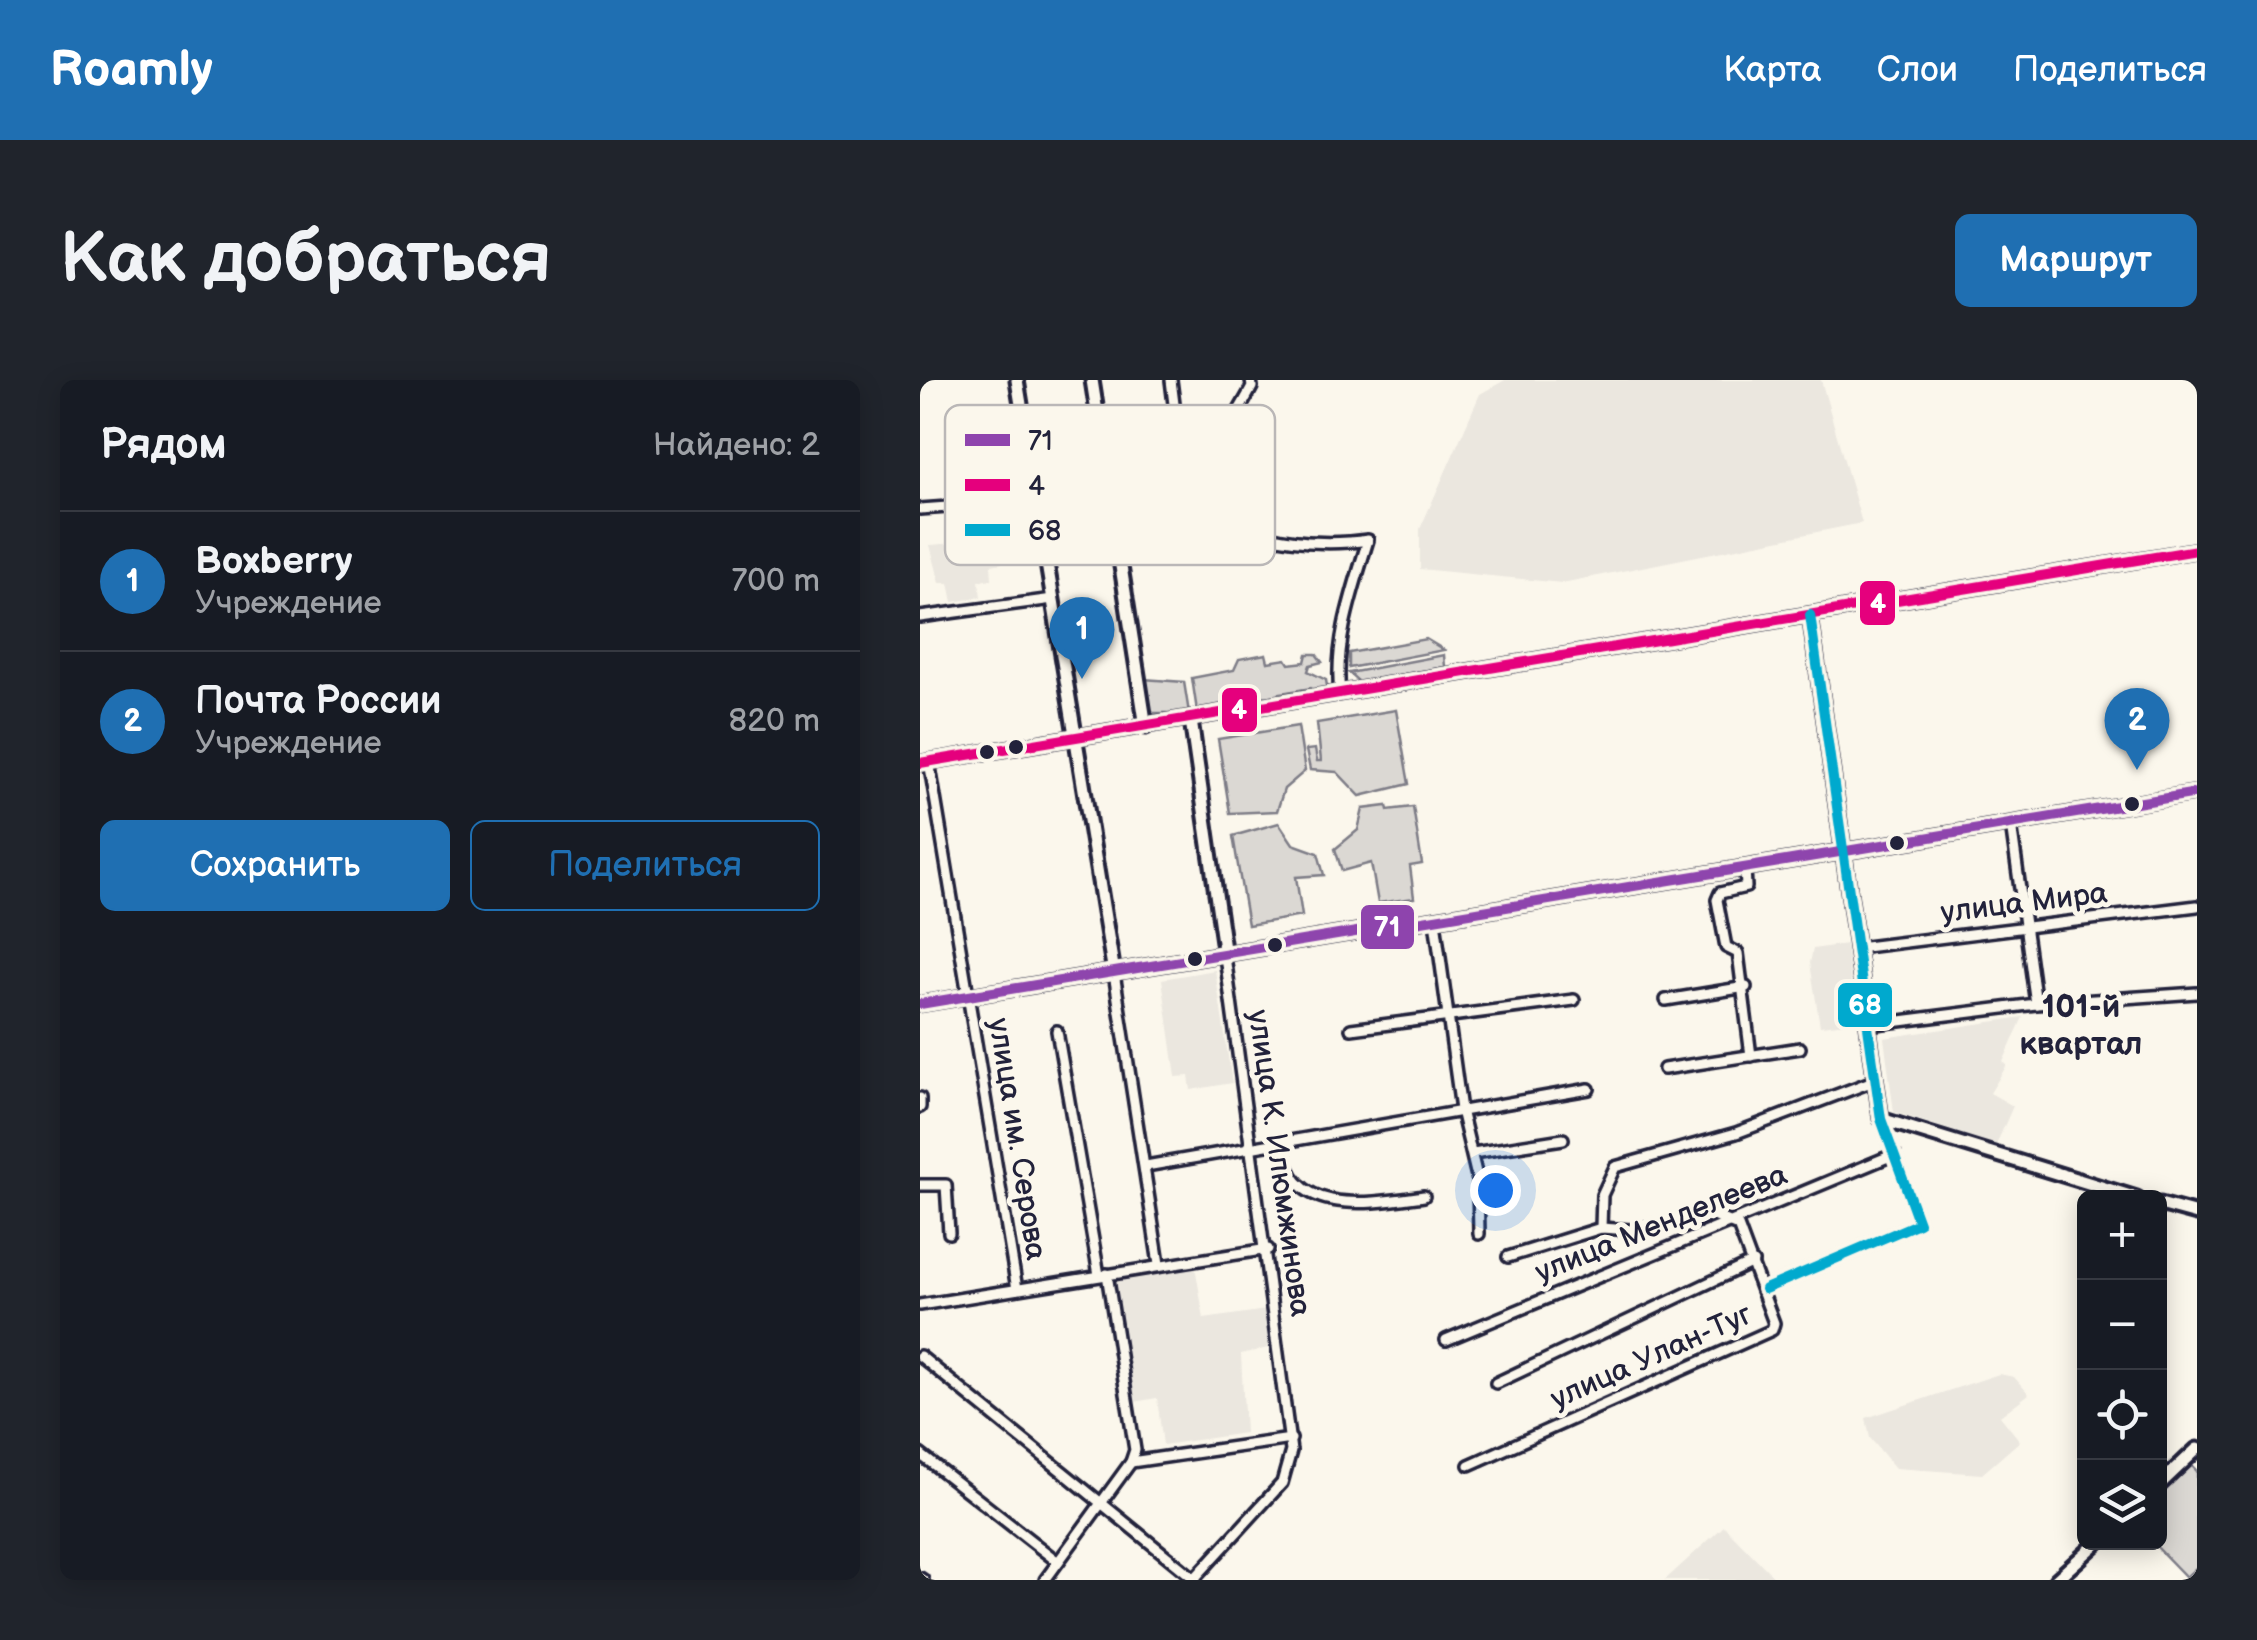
<!DOCTYPE html>
<html lang="ru">
<head>
<meta charset="utf-8">
<style>
  body { margin:0; font-family:"Balsamiq Sans",sans-serif; background:#20242c; color:#f1f3f6 }
  .controls { position:absolute; right:30px; bottom:30px; display:grid; overflow:hidden; border-radius:15px; box-shadow:0 5px 25px #0003 }
  .controls button { width:90px; height:90px; display:grid; place-items:center; padding:0; border:0; border-bottom:2px solid #363941; background:#171b24; color:#f1f3f6; font:50px sans-serif }
  .you { position:absolute; left:575px; top:810px; width:35px; height:35px; margin:-25px; border:8px solid #fff; border-radius:50%; background:#1a73e8; box-shadow:0 0 0 15px #1a73e833 }
  .badge { display:grid; place-items:center; width:65px; height:65px; border-radius:50%; background:#1f6fb2; color:#fff; font-size:32px; font-weight:700 }
  .pin { position:absolute; translate:-50% -82px; filter:drop-shadow(0 2px 5px #0008) }
  .pin::after { content:''; position:absolute; top:52px; width:35px; height:30px; background:inherit; clip-path:polygon(0 0,100% 0,50% 100%) }
  .list { margin:0; padding:0; list-style:none }
  h2 { display:flex; justify-content:space-between; align-items:center; height:130px; margin:0; padding:0 40px; font-size:42px }
  h2 small { font-size:32px; font-weight:400; color:#9ea1a6 }
  .list li { display:grid; grid-template-columns:65px 1fr auto; gap:30px; align-items:center; box-sizing:border-box; height:140px; padding:0 40px; border-top:2px solid #363941 }
  .list b { display:block; font-size:38px; white-space:nowrap }
  .list p { margin:0; font-size:32px; white-space:nowrap; color:#9ea1a6 }
  .list em { font-size:32px; font-style:normal; color:#9ea1a6 }
  .actions { display:flex; gap:20px; padding:30px 40px }
  .actions a { flex:1; padding:22px 0; border:2px solid #1f6fb2; border-radius:15px; text-align:center; font-size:35px; color:#1f6fb2 }
  .actions .main { background:#1f6fb2; color:#fff }
  .icon { flex:none; width:55px; height:55px; fill:none; stroke:currentColor; stroke-width:2; stroke-linecap:round; stroke-linejoin:round }
  .map { position:relative; flex:none; width:1277px; height:1200px; overflow:hidden; border-radius:15px }
  header { display:flex; align-items:center; gap:60px; box-sizing:border-box; height:140px; padding:0 50px; background:#1f6fb2; color:#fff }
  header strong { font-size:48px }
  nav { display:flex; gap:55px; margin-inline-start:auto; font-size:35px }
  .intro { display:flex; align-items:center; justify-content:space-between; box-sizing:border-box; height:240px; padding:0 60px }
  h1 { margin:0; font-size:70px }
  .button { padding:25px 45px; border-radius:15px; background:#1f6fb2; color:#fff; font-size:35px; font-weight:700 }
  main { display:flex; gap:60px; padding:0 60px }
  aside { flex:1; background:#171b24; border-radius:15px; box-shadow:0 5px 25px #0003 }
  .map>svg:first-child { display:block }
  .built { fill:#ebe7df }
  .green { fill:#dbd8d3; stroke:#7e7d87; stroke-width:2.5 }
  .lines { fill:none; stroke-linecap:round; stroke-linejoin:round }
  .minor-casing { stroke:#22223b; stroke-width:16 }
  .major-casing { stroke:#22223b; stroke-width:19 }
  .minor { stroke:#fbf7ec; stroke-width:9 }
  .major { stroke:#fbf7ec; stroke-width:11 }
  .bus-1-casing { stroke:#fbf7ec; stroke-width:18 }
  .bus-2-casing { stroke:#fbf7ec; stroke-width:18 }
  .bus-3-casing { stroke:#fbf7ec; stroke-width:18 }
  .bus-1 { stroke:#8e44ad; stroke-width:10 }
  .bus-2 { stroke:#e5007d; stroke-width:10 }
  .bus-3 { stroke:#00a9ce; stroke-width:10 }
  .bus-dot { fill:#22223b; stroke:#fbf7ec; stroke-width:4 }
  .labels { text-anchor:middle; stroke-width:10; stroke-linejoin:round; paint-order:stroke }
  .street-label { font-size:30px; fill:#22223b; stroke:#fbf7ec }
  .neighbourhood-label { font-size:32px; font-weight:bold; fill:#22223b; stroke:#fbf7ec }
  .key { fill:#fbf7ec; stroke:#bab7b7; stroke-width:2.5 }
  .key-label { font-size:28px; fill:#22223b }
  .line-badge { stroke:#fbf7ec; stroke-width:4 }
  .badge-label { font-size:28px; text-anchor:middle; font-weight:bold; fill:#fff }
</style>
</head>
<body>
<header>
<strong>Roamly</strong>
<nav><a>Карта</a><a>Слои</a><a>Поделиться</a></nav>
</header>
<div class="intro"><h1>Как добраться</h1><a class="button">Маршрут</a></div>
<main>
<aside>
<h2>Рядом<small>Найдено: 2</small></h2>
<ul class="list">
<li><span class="badge">1</span><div><b>Boxberry</b><p>Учреждение</p></div><em>700 m</em></li>
<li><span class="badge">2</span><div><b>Почта России</b><p>Учреждение</p></div><em>820 m</em></li>
</ul>
<div class="actions"><a class="main">Сохранить</a><a>Поделиться</a></div>
</aside>
<div class="map">
<svg width="1277" height="1200" viewBox="0 0 1277 1200">
  <rect width="100%" height="100%" fill="#fbf7ec"/>
  <filter id="ink" filterUnits="userSpaceOnUse"><feTurbulence type="fractalNoise" baseFrequency=".01" numOctaves="2"/><feDisplacementMap in="SourceGraphic" scale="20" xChannelSelector="R" yChannelSelector="G"/><feConvolveMatrix kernelMatrix="1 2 1 2 8 2 1 2 1" color-interpolation-filters="sRGB"/></filter>
  <g filter="url(#ink)">
    <g class="built">
      <path d="M585 0H901L942 143 642 203 500 189V149L560 14Z"/>
      <path d="M76 160 82 183 71 185 72 199 59 201 61 217 33 222 29 203H20L10 165Z"/>
      <path d="M926 564 936 642 900 646 890 583 893 569Z"/>
      <path d="M295 590 312 703 271 710 269 696 256 697 242 599Z"/>
      <path d="M1103 637 1083 682 1087 685 1070 713 1093 726 1076 765 974 732 964 658Z"/>
      <path d="M275 886 284 939 346 930 348 968 321 974 325 1053 243 1065 237 1018 214 1022 194 900Z"/>
      <path d="M1079 994 1094 997 1109 1014 1080 1036 1100 1061 1062 1094 975 1088 950 1058 946 1038Z"/>
      <path d="M804 1146 857 1200H745Z"/>
    </g>
    <g class="green">
      <path d="M506 259 524 270 429 288V273Z"/>
      <path d="M346 274 348 282 366 279 369 284 385 282 387 274H396L402 282 390 285 388 291 406 300 407 306 395 312 391 308 360 313 358 318 338 316 336 305 318 308 320 318H330L331 322 277 331 272 298 314 290 319 279Z"/>
      <path d="M524 275 525 287 439 302 429 293Z"/>
      <path d="M223 299 264 302 269 333H232Z"/>
      <path d="M476 330 489 404 440 416 417 392 390 390 386 370 395 369 397 381H401L397 343Z"/>
      <path d="M378 346 385 391 364 409 357 431 310 433 298 359Z"/>
      <path d="M467 426 468 430 493 427 502 484 490 486 494 518 458 523 451 483 422 491 415 469 438 450 443 429Z"/>
      <path d="M359 443 373 464 398 473 404 495 376 497 382 536 328 545 313 456Z"/>
      <path d="M1270 1084 1277 1091V1187L1266 1197 1233 1163 1240 1162V1113Z"/>
    </g>
    <g class="lines">
      <g class="minor-casing">
        <g id="minor">
          <path d="M251 0 256 40"/>
          <path d="M331 0 332 7C322 27 292 72 291 91 284 165 400 167 448 160 433 210 414 262 420 314"/>
          <path d="M0 129 56 125"/>
          <path d="M0 237 133 219"/>
          <path d="M9 381 97 909"/>
          <path d="M1091 444 1116 624"/>
          <path d="M825 488 826 507 800 513 797 520 806 567 818 573 831 676"/>
          <path d="M515 541 541 730 558 801 559 854"/>
          <path d="M937 568 1277 526"/>
          <path d="M194 593 239 884"/>
          <path d="M746 620 826 607"/>
          <path d="M948 645 1116 624 1277 613"/>
          <path d="M431 649 654 620"/>
          <path d="M137 651 179 895"/>
          <path d="M744 689 880 668"/>
          <path d="M0 718V727"/>
          <path d="M363 765C368 839 453 823 504 816"/>
          <path d="M553 773 643 759"/>
          <path d="M226 786 669 709"/>
          <path d="M0 805H26L29 853"/>
          <path d="M681 848 682 815 695 787 816 753 956 700"/>
          <path d="M845 909 999 843 961 739"/>
          <path d="M0 925 348 869"/>
          <path d="M526 960 975 774"/>
          <path d="M0 976 276 1200"/>
          <path d="M576 1003 833 882"/>
          <path d="M0 1074 138 1182"/>
          <path d="M211 1082 371 1059"/>
          <path d="M549 1085 852 950 854 943 818 846 794 836 711 850 681 848 588 877"/>
          <path d="M0 1198 3 1200"/>
          <path d="M125 1200 211 1082 215 1070 187 894"/>
          <path d="M273 1200 362 1103 371 1071 305 576"/>
        </g>
      </g>
      <g class="major-casing">
        <g id="major">
          <path d="M97 0 194 593"/>
          <path d="M172 0 226 347"/>
          <path d="M890 235 961 739 1217 818"/>
          <path d="M271 340 305 576"/>
          <path d="M0 383 1277 170"/>
          <path d="M0 624 1277 413"/>
          <path d="M1240 824 1277 834"/>
          <path d="M1240 1104 1277 1069"/>
          <path d="M1136 1200 1178 1162"/>
        </g>
      </g>
      <use href="#minor" class="minor"/>
      <use href="#major" class="major"/>
      <g class="bus-1-casing">
        <path id="bus-1" d="M0 624 1277 413"/>
      </g>
      <g class="bus-2-casing">
        <path id="bus-2" d="M0 383 1277 170"/>
      </g>
      <g class="bus-3-casing">
        <path id="bus-3" d="M845 909 999 843 961 739 890 235"/>
      </g>
      <use href="#bus-1" class="bus-1"/>
      <use href="#bus-2" class="bus-2"/>
      <use href="#bus-3" class="bus-3"/>
    </g>
  </g>
  <g class="bus-dot">
    <circle cx="96" cy="367" r="9"/>
    <circle cx="67" cy="372" r="9"/>
    <circle cx="1212" cy="424" r="9"/>
    <circle cx="977" cy="463" r="9"/>
    <circle cx="355" cy="565" r="9"/>
    <circle cx="275" cy="579" r="9"/>
  </g>
  <g class="labels">
    <g class="street-label">
      <text transform="translate(1104 522) rotate(-7)" y="10">улица Мира</text>
      <text transform="translate(98 759) rotate(81)" y="10">улица им. Серова</text>
      <text transform="translate(360 783) rotate(82)" y="10">улица К. Илюмжинова</text>
      <text transform="translate(741 843) rotate(-22)" y="10">улица Менделеева</text>
      <text transform="translate(731 976) rotate(-24)" y="10">улица Улан-Туг</text>
    </g>
    <g class="neighbourhood-label">
      <text x="1161" y="637">101-й<tspan x="1161" dy="37">квартал</tspan></text>
    </g>
  </g>
  <rect x="25" y="25" width="330" height="160" rx="15" class="key"/>
  <rect x="45" y="54" width="45" height="12" fill="#8e44ad"/>
  <rect x="45" y="99" width="45" height="12" fill="#e5007d"/>
  <rect x="45" y="144" width="45" height="12" fill="#00a9ce"/>
  <g class="key-label">
    <text x="108" y="70">71</text>
    <text x="108" y="115">4</text>
    <text x="108" y="160">68</text>
  </g>
  <g class="line-badge">
    <rect x="938" y="199" width="39" height="48" rx="10" fill="#e5007d"/>
    <rect x="300" y="306" width="39" height="48" rx="10" fill="#e5007d"/>
    <rect x="439" y="523" width="57" height="48" rx="10" fill="#8e44ad"/>
    <rect x="916" y="601" width="58" height="48" rx="10" fill="#00a9ce"/>
  </g>
  <g class="badge-label">
    <text x="958" y="233">4</text>
    <text x="319" y="339">4</text>
    <text x="467" y="556">71</text>
    <text x="945" y="634">68</text>
  </g>
</svg>
<div class="controls">
<button>+</button>
<button>−</button>
<button><svg class="icon" aria-label="locate" viewBox="0 0 24 24"><circle cx="12" cy="12" r="6"/><path d="M12 2v4M12 18v4M2 12h4M18 12h4"/></svg></button>
<button><svg class="icon" aria-label="layers" viewBox="0 0 24 24"><path d="M12 4l9 5-9 5-9-5zM3 14l9 5 9-5"/></svg></button>
</div>
<div class="you"></div>
<div class="pin badge" style="left:162px;top:299px">1</div>
<div class="pin badge" style="left:1217px;top:390px">2</div>
</div>
</main>
</body>
</html>
